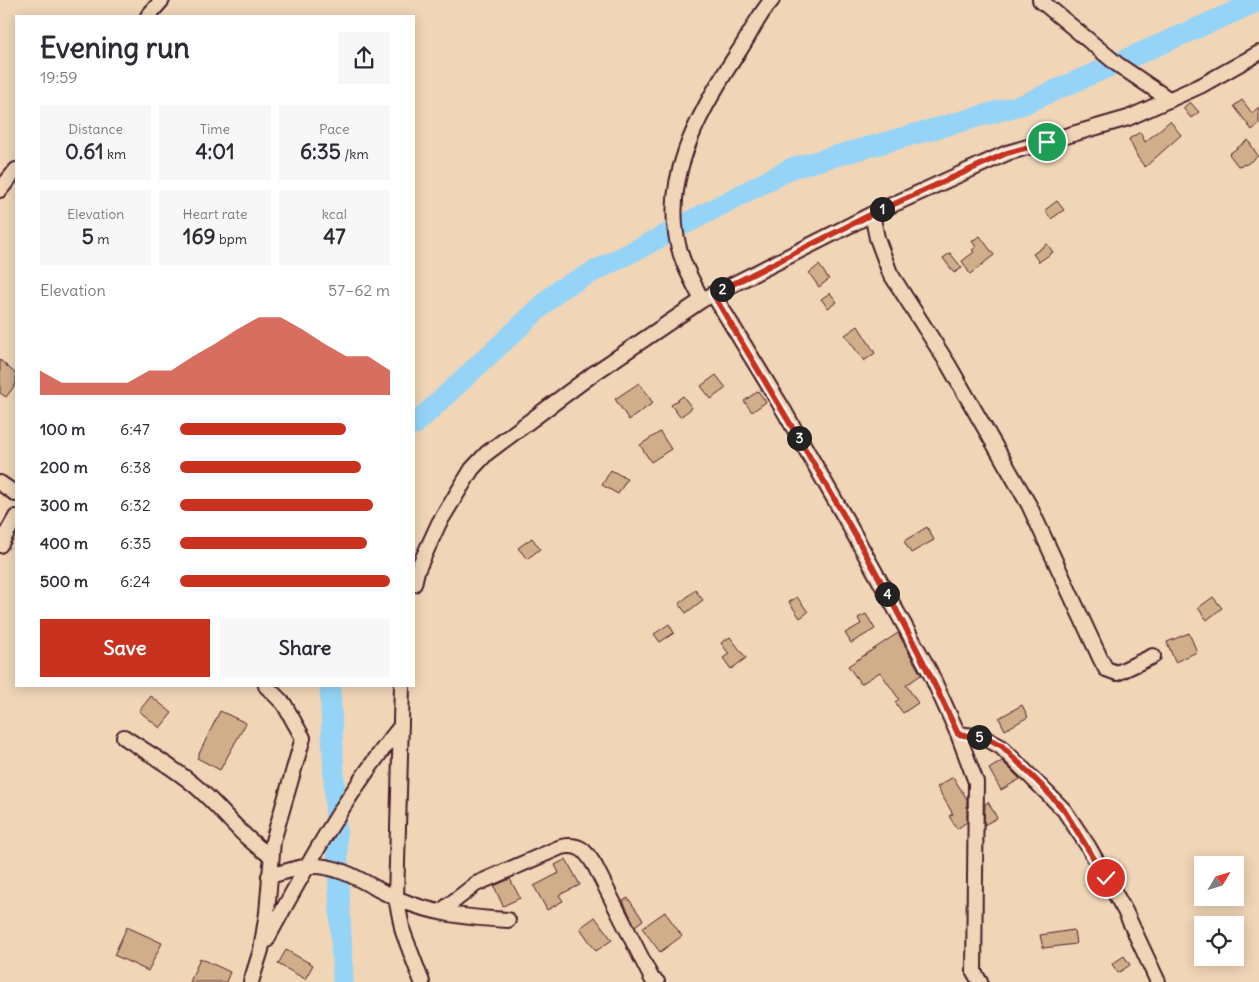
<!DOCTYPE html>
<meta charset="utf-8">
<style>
:root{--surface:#fff;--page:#f7f7f7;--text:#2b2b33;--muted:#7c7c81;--accent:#c8321e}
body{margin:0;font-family:Delius,sans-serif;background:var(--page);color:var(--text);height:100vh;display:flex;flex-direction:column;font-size:19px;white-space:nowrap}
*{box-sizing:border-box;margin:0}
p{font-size:16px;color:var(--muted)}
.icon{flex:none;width:28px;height:28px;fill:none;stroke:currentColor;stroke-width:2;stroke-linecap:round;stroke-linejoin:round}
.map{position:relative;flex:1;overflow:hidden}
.sheet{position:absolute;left:15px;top:15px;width:400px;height:672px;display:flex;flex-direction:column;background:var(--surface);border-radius:0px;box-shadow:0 2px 12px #0003}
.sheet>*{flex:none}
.needle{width:32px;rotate:52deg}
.buttons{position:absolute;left:1194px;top:856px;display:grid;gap:10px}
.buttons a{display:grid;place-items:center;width:50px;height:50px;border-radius:0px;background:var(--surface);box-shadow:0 2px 12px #0003;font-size:25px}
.pin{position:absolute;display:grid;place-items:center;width:42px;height:42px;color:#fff;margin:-21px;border:2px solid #fff;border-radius:50%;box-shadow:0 1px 5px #0007}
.km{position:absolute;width:25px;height:25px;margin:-12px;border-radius:50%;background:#222;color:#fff;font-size:14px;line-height:25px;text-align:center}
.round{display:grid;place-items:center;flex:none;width:52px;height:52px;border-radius:0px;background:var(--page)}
.summary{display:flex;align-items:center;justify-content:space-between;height:85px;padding:0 25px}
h1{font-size:28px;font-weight:700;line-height:38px}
.stats{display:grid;grid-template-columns:repeat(3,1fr);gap:8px;height:85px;padding:5px 25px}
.stats div{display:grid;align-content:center;border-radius:0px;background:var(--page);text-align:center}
.stats b{font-size:21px;font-weight:700}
.stats small{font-size:14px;font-weight:400}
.stats p{font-size:14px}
.chart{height:140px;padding:10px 25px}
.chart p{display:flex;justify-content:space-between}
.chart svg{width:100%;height:90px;margin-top:5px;fill:var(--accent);opacity:.7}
.action{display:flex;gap:10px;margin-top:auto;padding:10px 25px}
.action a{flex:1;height:58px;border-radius:0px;background:var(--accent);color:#fff;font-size:20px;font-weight:700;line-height:58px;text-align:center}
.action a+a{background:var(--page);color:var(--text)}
ul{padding:0 25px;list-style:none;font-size:16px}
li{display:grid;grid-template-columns:80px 60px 1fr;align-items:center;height:38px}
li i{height:12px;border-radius:6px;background:var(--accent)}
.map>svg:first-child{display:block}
</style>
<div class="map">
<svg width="1259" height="982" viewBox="0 0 1259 982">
<rect width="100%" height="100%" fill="#f0d5b7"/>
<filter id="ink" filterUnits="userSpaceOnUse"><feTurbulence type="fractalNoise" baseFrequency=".02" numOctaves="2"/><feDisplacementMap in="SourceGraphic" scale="10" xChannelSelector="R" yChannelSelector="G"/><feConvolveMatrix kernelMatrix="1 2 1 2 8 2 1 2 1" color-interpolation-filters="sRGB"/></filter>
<g filter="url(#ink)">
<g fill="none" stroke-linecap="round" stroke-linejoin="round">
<path stroke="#95d4f6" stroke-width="21" d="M685,224L792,168L1024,104L1259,1
M414,425L560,289L667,234
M330,686L343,982"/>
</g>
<path fill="#d0ae8a" stroke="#4a1f2b" d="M1242,100L1252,113L1259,107V124L1252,130L1234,106Z
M1190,102L1199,112L1191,118L1183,108Z
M1170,121L1181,135L1145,167L1138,158L1129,139L1140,132L1145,142Z
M1248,140L1258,156L1247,164L1238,166L1229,154Z
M1057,201L1064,210L1051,219L1045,210Z
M980,236L994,255L970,274L962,261L974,252L972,250L976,247L972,241Z
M1047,244L1053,252L1039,262L1033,254Z
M950,253L962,268L954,273L943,258Z
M819,265L829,279L819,287L809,273Z
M830,293L837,302L828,308L821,299Z
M858,326L875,353L864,361L845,335Z
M0,360L16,374V384L6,397L0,393Z
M716,375L726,388L711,399L701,386Z
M639,383L653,403L629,420L615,399Z
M758,391L766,402L752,412L744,401Z
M683,396L692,408L680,417L671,405Z
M660,432L671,449L651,462L640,445Z
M611,470L627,479L618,494L602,485Z
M927,527L934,540L911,553L904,541Z
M532,538L540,549L527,559L518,548Z
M695,590L703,600L686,613L679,604Z
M797,597L808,612L800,618L789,602Z
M1213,597L1222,608L1207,620L1198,608Z
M866,614L875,629L851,643L845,633L861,624L858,618Z
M669,624L674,633L660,642L654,634Z
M898,633L921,675L906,685L918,703L903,713L895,702L899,699L880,672L861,684L848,666Z
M1189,633L1197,652L1175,662L1167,642Z
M730,637L746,658L731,669L723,658L729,654L721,643Z
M151,696L172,713L160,728L139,711Z
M1022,705L1028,717L1005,730L999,718Z
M220,711L246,723L220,770L197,758Z
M1002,761L1020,779L1001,790L989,769Z
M953,777L967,799V822L957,829L949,816L953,814L937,787Z
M988,802L997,818L984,825L985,804Z
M566,859L580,885L559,895L563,901L547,910L534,886L559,873L555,865Z
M510,879L520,898L503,906L494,886Z
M628,898L643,920L635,926L623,901Z
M665,912L682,936L660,952L642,928Z
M595,917L612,940L596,951L580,928Z
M127,927L162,943L148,971L114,955Z
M1074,930L1076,944L1043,948L1040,935Z
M286,950L313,965L305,979L278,964Z
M1124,956L1130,965L1118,973L1112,964Z
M200,958L230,972L226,982H190Z"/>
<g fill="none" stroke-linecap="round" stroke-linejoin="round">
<g stroke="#4a1f2b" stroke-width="18">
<path id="minor" d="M1040,0L1117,64L1170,100
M148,16L162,0
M0,190L16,170
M872,214L877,238L890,273L948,364L1029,505L1101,660L1106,669L1117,673L1153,656
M713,294L783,409L844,516L929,670L958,734L976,782L974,972L980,982
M702,300C695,286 686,271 681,255C658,184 699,112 737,54C750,36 757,16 772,0
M0,483L16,494
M0,545L16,517
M414,584L417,571L439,523L472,469L487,453L593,374L702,300L872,214L1007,153L1128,118L1202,85L1259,53
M402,686L396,898L403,932L422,982
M958,734L983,737L1001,747L1064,810L1088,846L1125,911L1158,982
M124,737C149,754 177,769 200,790C227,814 240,836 271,856
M269,876C286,872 307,863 325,867C351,871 372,888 396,898C431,914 470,918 508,920
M440,912L476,884L561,847C580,843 586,851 595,866L652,979L657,982
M266,941C306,867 348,791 401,726
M251,982L261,950L267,913L273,841L303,738L284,704L266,686"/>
</g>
<use href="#minor" stroke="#f0d5b7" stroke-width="14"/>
</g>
</g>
<g fill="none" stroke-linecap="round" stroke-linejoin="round" filter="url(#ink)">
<g stroke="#fff" stroke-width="10">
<path id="route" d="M1047,142L1007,153L872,214L713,294C798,438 888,581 958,734L991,740L1002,746L1041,785L1064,810L1106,878"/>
</g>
<use href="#route" stroke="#c8321e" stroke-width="6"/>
</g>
</svg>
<div class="buttons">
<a><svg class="needle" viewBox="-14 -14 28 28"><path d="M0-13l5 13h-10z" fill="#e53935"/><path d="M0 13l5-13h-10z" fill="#7c7c81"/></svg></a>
<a><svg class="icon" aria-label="locate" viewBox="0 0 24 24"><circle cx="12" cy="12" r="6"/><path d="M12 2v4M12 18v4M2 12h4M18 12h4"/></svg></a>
</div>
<div class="pin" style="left:1047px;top:142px;background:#1e9e55"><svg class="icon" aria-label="arrive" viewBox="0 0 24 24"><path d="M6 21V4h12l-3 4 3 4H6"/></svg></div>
<div class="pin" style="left:1106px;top:878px;background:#d93025"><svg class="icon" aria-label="check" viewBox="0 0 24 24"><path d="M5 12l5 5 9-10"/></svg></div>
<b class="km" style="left:882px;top:209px">1</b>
<b class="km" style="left:722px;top:289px">2</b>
<b class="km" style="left:799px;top:438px">3</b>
<b class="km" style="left:887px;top:594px">4</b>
<b class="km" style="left:979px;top:737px">5</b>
<section class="sheet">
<div class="summary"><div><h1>Evening run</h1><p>19:59</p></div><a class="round"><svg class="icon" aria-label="share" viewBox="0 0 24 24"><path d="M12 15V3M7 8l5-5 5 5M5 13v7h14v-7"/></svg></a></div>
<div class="stats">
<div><p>Distance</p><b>0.61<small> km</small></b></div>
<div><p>Time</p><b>4:01</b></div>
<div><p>Pace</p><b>6:35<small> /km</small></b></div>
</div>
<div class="stats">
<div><p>Elevation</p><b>5<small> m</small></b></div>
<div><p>Heart rate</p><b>169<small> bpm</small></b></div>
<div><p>kcal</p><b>47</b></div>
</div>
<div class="chart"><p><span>Elevation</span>57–62 m</p>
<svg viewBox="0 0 160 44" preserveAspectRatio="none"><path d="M0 44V32L10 38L20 38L30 38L40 38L50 32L60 32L70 25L80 19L90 12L100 6L110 6L120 12L130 19L140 25L150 25L160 32V44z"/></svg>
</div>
<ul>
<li><b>100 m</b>6:47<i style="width:79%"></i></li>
<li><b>200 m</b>6:38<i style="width:86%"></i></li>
<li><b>300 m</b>6:32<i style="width:92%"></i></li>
<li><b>400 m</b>6:35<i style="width:89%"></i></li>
<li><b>500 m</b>6:24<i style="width:100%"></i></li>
</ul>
<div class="action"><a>Save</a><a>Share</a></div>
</section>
</div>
